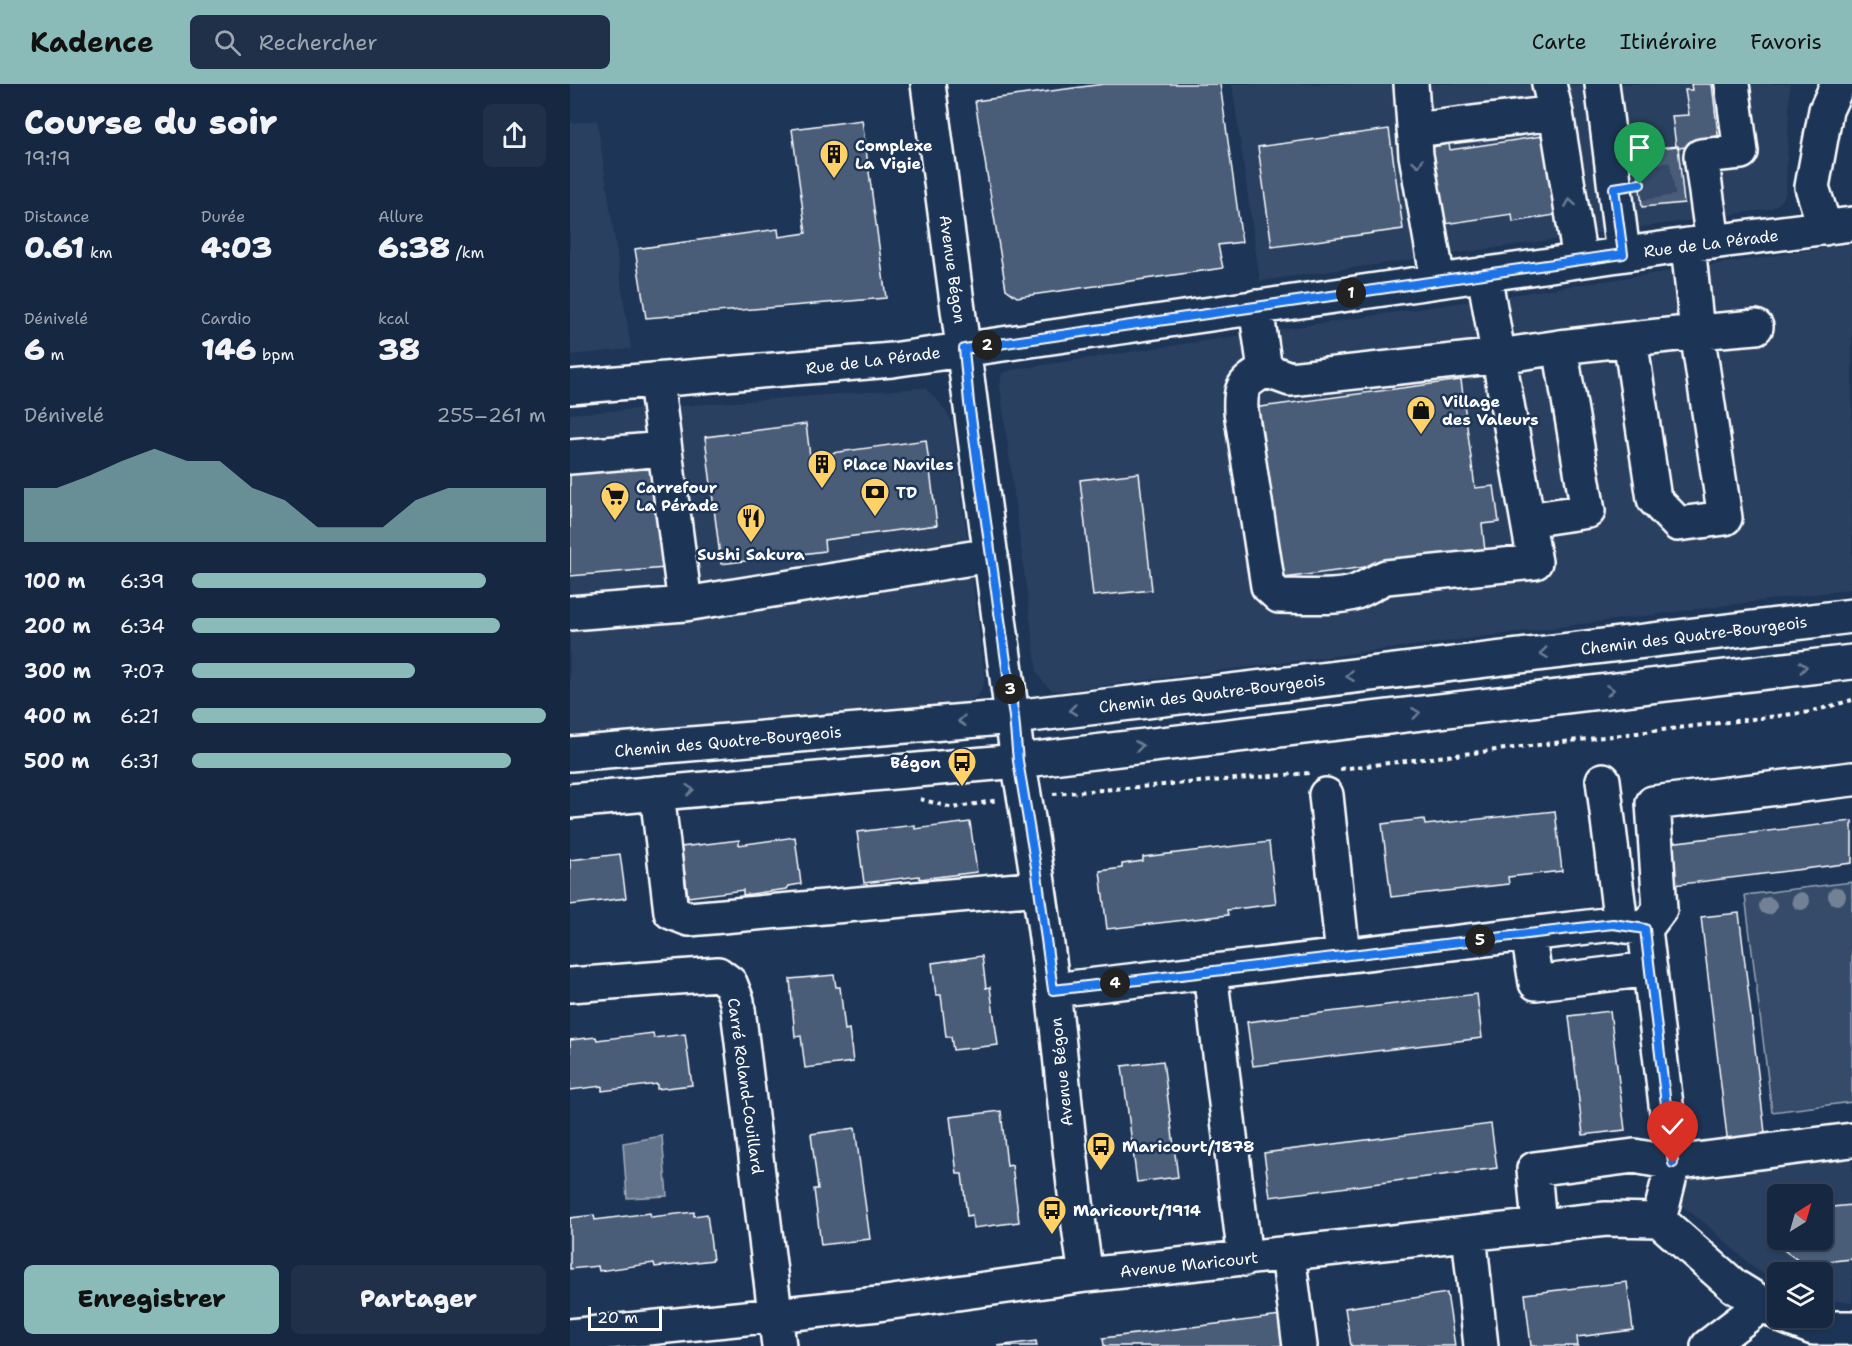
<!DOCTYPE html>
<html lang="fr">
<meta charset="utf-8">
<style>
:root{--surface:#162841;--page:#1f3048;--text:#f1f3f6;--muted:#9ea6b1;--line:#35445a;--accent:#8bbbb9}
body{margin:0;font-family:"Shantell Sans",sans-serif;background:var(--page);color:var(--text);height:100vh;display:flex;flex-direction:column;font-size:22px;white-space:nowrap}
*{box-sizing:border-box;margin:0}
p{font-size:20px;color:var(--muted)}
.icon{flex:none;width:33px;height:33px;fill:none;stroke:currentColor;stroke-width:2;stroke-linecap:round;stroke-linejoin:round}
.map{position:relative;flex:1;overflow:hidden}
.side{display:flex;flex-direction:column;background:var(--surface);width:570px}
.side>*{flex:none}
.needle{width:39px;rotate:37deg}
.controls{position:absolute;left:1197px;top:1100px;display:grid;gap:12px}
.controls a{display:grid;place-items:center;width:66px;height:66px;border-radius:9px;background:var(--surface);box-shadow:0 2px 4px #0004,0 0 0 2px var(--line);font-size:30px}
.scale{position:absolute;left:18px;bottom:15px;width:74px;box-sizing:border-box;padding-left:6px;border:3px solid #fff;border-top:0;font-size:16px;line-height:21px;white-space:nowrap;color:#fff;-webkit-text-stroke:4px #1d3557;paint-order:stroke}
.pin{position:absolute;display:grid;place-items:center;width:51px;height:51px;color:#fff;margin:-62px -26px;border-radius:50% 50% 50% 0;rotate:-45deg;box-shadow:0 0 6px #0007}
.pin .icon{rotate:45deg}
.km{position:absolute;width:30px;height:30px;margin:-15px;border-radius:50%;background:#222;color:#fff;font-size:16px;line-height:30px;text-align:center}
.round{display:grid;place-items:center;flex:none;width:63px;height:63px;border-radius:9px;background:var(--page)}
.headline{display:flex;align-items:center;justify-content:space-between;height:102px;padding:0 24px}
h1{font-size:33px;font-weight:800;line-height:45px}
.metrics{display:grid;grid-template-columns:repeat(3,1fr);gap:9px;height:102px;padding:6px 24px}
.metrics div{display:grid;align-content:center}
.metrics b{font-size:30px;font-weight:800}
.metrics small{font-size:16px;font-weight:400}
.metrics p{font-size:16px}
.chart{height:168px;padding:12px 24px}
.chart p{display:flex;justify-content:space-between}
.chart svg{width:100%;height:108px;margin-top:6px;fill:var(--accent);opacity:.7}
.action{display:flex;gap:12px;margin-top:auto;padding:12px 24px}
.action a{flex:1;height:69px;border-radius:9px;background:var(--accent);color:#111;font-size:24px;font-weight:800;line-height:69px;text-align:center}
.action a+a{background:var(--page);color:var(--text)}
ul{padding:0 24px;list-style:none;font-size:20px}
li{display:grid;grid-template-columns:96px 72px 1fr;align-items:center;height:45px}
li i{height:15px;border-radius:8px;background:var(--accent)}
header{display:flex;align-items:center;gap:36px;box-sizing:border-box;height:84px;padding:0 30px;background:var(--accent);color:#111}
header strong{font-size:28px}
nav{display:flex;gap:33px;margin-inline-start:auto;font-size:21px}
.search{width:420px;height:54px;background:var(--page);display:flex;align-items:center;gap:15px;box-sizing:border-box;padding:0 21px;border-radius:9px;color:var(--muted);font-size:22px}
main{display:flex;flex:1;min-height:0}
.map>svg:first-child{display:block}
</style>
<header>
<strong>Kadence</strong>
<div class="search"><svg class="icon" aria-label="search" viewBox="0 0 24 24"><circle cx="10" cy="10" r="6"/><path d="M15 15l6 6"/></svg>Rechercher</div>
<nav><a>Carte</a><a>Itinéraire</a><a>Favoris</a></nav>
</header>
<main>
<section class="side">
<div class="headline"><div><h1>Course du soir</h1><p>19:19</p></div><a class="round"><svg class="icon" aria-label="share" viewBox="0 0 24 24"><path d="M12 15V3M7 8l5-5 5 5M5 13v7h14v-7"/></svg></a></div>
<div class="metrics">
<div><p>Distance</p><b>0.61<small> km</small></b></div>
<div><p>Durée</p><b>4:03</b></div>
<div><p>Allure</p><b>6:38<small> /km</small></b></div>
</div>
<div class="metrics">
<div><p>Dénivelé</p><b>6<small> m</small></b></div>
<div><p>Cardio</p><b>146<small> bpm</small></b></div>
<div><p>kcal</p><b>38</b></div>
</div>
<div class="chart"><p><span>Dénivelé</span>255–261 m</p>
<svg viewBox="0 0 160 44" preserveAspectRatio="none"><path d="M0 44V22L10 22L20 17L30 11L40 6L50 11L60 11L70 22L80 27L90 38L100 38L110 38L120 27L130 22L140 22L150 22L160 22V44z"/></svg>
</div>
<ul>
<li><b>100 m</b>6:39<i style="width:83%"></i></li>
<li><b>200 m</b>6:34<i style="width:87%"></i></li>
<li><b>300 m</b>7:07<i style="width:63%"></i></li>
<li><b>400 m</b>6:21<i style="width:100%"></i></li>
<li><b>500 m</b>6:31<i style="width:90%"></i></li>
</ul>
<div class="action"><a>Enregistrer</a><a>Partager</a></div>
</section>
<div class="map">
<svg width="1282" height="1262" viewBox="0 0 1282 1262">
<rect width="100%" height="100%" fill="#1d3557"/>
<filter id="ink" filterUnits="userSpaceOnUse"><feTurbulence type="fractalNoise" baseFrequency=".0167" numOctaves="2"/><feDisplacementMap in="SourceGraphic" scale="12" xChannelSelector="R" yChannelSelector="G"/><feConvolveMatrix kernelMatrix="1 2 1 2 8 2 1 2 1" color-interpolation-filters="sRGB"/></filter>
<g filter="url(#ink)">
<path fill="#2a4161" fill-rule="evenodd" d="M662,0H1220L1216,105L1214,113L1208,120L1200,125L690,197Z
M27,36L61,265L0,271V39Z
M1282,160V505L491,607L482,606L474,599L467,588L430,301L432,289L446,285Z
M352,304H355L370,319L379,332L383,344L415,595L410,609L405,614L394,618L0,651V330Z
M1282,1067V1219L1253,1215L1252,1188H1208L1207,1198L1184,1184L1136,1140L1106,1117L1113,1087ZM1208,1110H1252V1155H1208Z"/>
<path fill="#364b69" stroke="#9aa5b4" stroke-width="1.5" d="M1282,798V1018L1202,1028L1175,811Z"/>
<path fill="#617289" stroke="#a0aab8" stroke-width="1.5" d="M92,1052L97,1112L57,1114L53,1059Z"/>
<path fill="#4a5d79" stroke="#fff" stroke-width="1.5" d="M534,0H650L672,158L648,161L653,184L447,213L436,205L405,17Z
M1121,0H1142L1149,59L1108,64L1106,62L1102,32L1119,31L1115,6H1122Z
M292,36L316,214L76,234L65,165L208,145L209,153L236,149L222,45Z
M819,45L833,145L702,163L688,63Z
M979,51L991,130L943,138L942,130L868,141L856,64L879,60L880,66Z
M1108,62L1114,119L1072,123L1066,66Z
M891,296L905,404L924,402L929,438L912,440L915,467L706,495L683,324Z
M236,340L240,372L356,356L367,441L254,456L255,467L151,480L135,353Z
M80,383L81,392L87,391L95,484L0,492V390Z
M569,389L582,506L523,512L510,396Z
M985,727L992,787L938,793L939,800L821,813L812,740L854,735L855,741Z
M1282,737V779L1104,801L1099,759Z
M400,738L407,788L350,795L349,792L294,799L287,748L345,741V745Z
M225,753L231,800L219,802L217,805L173,811V806L118,813L111,763L169,756V761Z
M699,758L706,820L657,826L658,831L537,845L530,787L552,784V780L573,777V773Z
M50,770L56,814L0,821V776Z
M1169,829L1196,1057L1158,1061L1131,833Z
M412,872L416,904L420,903L428,961L383,966L381,953H376L371,911H366L362,879Z
M264,891L266,903H270L275,946L279,945L283,978L235,984L231,952L225,953L220,895Z
M907,910L912,954L683,982L677,938Z
M1040,927L1055,1046L1013,1051L999,932Z
M83,949L84,954L115,950L122,1001L87,1005V1000L32,1007V1002L0,1006V956L26,953L27,956Z
M593,977L608,1093L567,1098L552,982Z
M431,1027L437,1082L442,1081L449,1138L403,1144L402,1131L397,1132L392,1090H387L380,1033Z
M921,1040L927,1084L700,1113L694,1069Z
M285,1044L300,1155L251,1161L244,1105H248L241,1050Z
M1282,1121V1175L1233,1180L1203,1158L1198,1130L1208,1129V1155H1252V1124Z
M124,1128V1132L137,1130L143,1176L85,1183L84,1179L29,1187L28,1182L0,1185V1134L24,1131L25,1136L80,1129L81,1133Z
M1057,1198L1063,1246L1007,1253L1008,1262H961L955,1210Z
M877,1209L885,1262H781L775,1224Z
M711,1232L715,1262H534L533,1254Z
M466,1257L467,1262H427Z"/>
<g fill="none" stroke-linecap="round" stroke-linejoin="round">
<path stroke="#344968" stroke-width="33" stroke-dasharray="33 16" stroke-linecap="butt" d="M1070,100L1111,93"/>
<g stroke="#fff" stroke-width="38">
<path id="minor" d="M358,0L448,677C462,753 473,829 483,906C494,1001 501,1096 516,1191
M841,0L846,71L868,197
M979,0L986,29L1010,176
M1032,0L1053,170
M844,46L986,29
M1255,144L1242,103L1256,26L1268,0
M1143,158L1131,72L1171,68L1162,0
M1118,161L1127,248L1186,243
M686,223L695,286C674,299 670,301 671,327L698,502L709,512C730,512 768,515 786,508C796,504 806,497 816,493L965,478L914,190
M990,263L1060,255L1084,415L1108,440L1155,434L1127,248L1060,255
M695,286L720,295L929,272L990,263L1018,427L958,436
M86,297L115,520
M0,303L322,276L1118,161L1282,140
M0,373L94,365
M0,529L115,520L421,471
M1033,696L1051,841
M87,709L101,828L119,835L469,804
M756,711L773,872
M958,850L966,899L1080,885
M640,888L675,1175
M0,901L148,890L160,899L167,917L209,1262
M483,906L1043,840L1075,845
M1089,1136L1103,1079L1075,845L1090,825L1083,719L1282,695
M969,1142L964,1085L1064,1072L1103,1079L1282,1056
M899,1150L911,1262
M718,1170L730,1262
M1215,1233L1243,1244H1282
M0,1252L205,1231L308,1220L516,1191L1036,1135L1089,1136L1164,1202L1208,1229
M1138,1262L1193,1220"/>
</g>
<g stroke="#fff" stroke-width="38">
<path id="major" d="M0,670L444,633L1282,532
M0,717L448,677L1282,578"/>
</g>
<path stroke="#fff" stroke-width="4" stroke-dasharray="4.5 4.5" stroke-linecap="butt" d="M770,685L1240,628L1282,616
M483,710L739,689
M350,715L383,724L428,716"/>
<use href="#minor" stroke="#1d3557" stroke-width="33"/>
<use href="#major" stroke="#1d3557" stroke-width="33"/>
</g>
<g fill="#738196">
<circle cx="1267" cy="812" r="9"/>
<circle cx="1231" cy="817" r="9"/>
<circle cx="1198" cy="822" r="9"/>
</g>
<defs><path id="oneway-chevron" d="M-2-3.5L2.5 0L-2 3.5" fill="none" stroke-width="1.6" stroke-linecap="round" stroke-linejoin="round" transform="scale(1.5)"/></defs>
<g stroke="#6c7c92">
<use href="#oneway-chevron" transform="translate(848 79) rotate(81)"/>
<use href="#oneway-chevron" transform="translate(1000 119) rotate(-99)"/>
<use href="#oneway-chevron" transform="translate(974 569) rotate(173)"/>
<use href="#oneway-chevron" transform="translate(1233 583) rotate(-7)"/>
<use href="#oneway-chevron" transform="translate(780 592) rotate(173)"/>
<use href="#oneway-chevron" transform="translate(1040 606) rotate(-7)"/>
<use href="#oneway-chevron" transform="translate(503 626) rotate(173)"/>
<use href="#oneway-chevron" transform="translate(846 629) rotate(-7)"/>
<use href="#oneway-chevron" transform="translate(392 637) rotate(175)"/>
<use href="#oneway-chevron" transform="translate(569 662) rotate(-7)"/>
<use href="#oneway-chevron" transform="translate(120 706) rotate(-5)"/>
</g>
</g>
<g fill="none" stroke-linecap="round" stroke-linejoin="round" filter="url(#ink)">
<g stroke="#fff" stroke-width="12">
<path id="route" d="M1070,100L1044,104L1053,170L394,265L399,319L444,633L448,677L466,783L483,906L1043,840L1075,845L1103,1079"/>
</g>
<use href="#route" stroke="#1a73e8" stroke-width="8"/>
</g>
<defs>
<g id="building-pin" transform="scale(1.5)"><path d="M0 17L-7.5 6A9.5 9.5 0 1 1 7.5 6Z" fill="#ffd166" stroke="#1d3557"/><path d="M-4-6H4V6H1V3H-1V6H-4ZM-2.5-4.3h1.7v1.8h-1.7ZM.8-4.3h1.7v1.8H.8ZM-2.5-1h1.7V.8h-1.7ZM.8-1h1.7V.8H.8Z" fill="#111"/></g>
<g id="shop-pin" transform="scale(1.5)"><path d="M0 17L-7.5 6A9.5 9.5 0 1 1 7.5 6Z" fill="#ffd166" stroke="#1d3557"/><path d="M-5-2.5h2.3a2.7 3.5 0 0 1 5.4 0H5L5.5 6h-11ZM-1.5-2.5h3a1.5 2.3 0 0 0-3 0Z" fill="#111"/></g>
<g id="bank-pin" transform="scale(1.5)"><path d="M0 17L-7.5 6A9.5 9.5 0 1 1 7.5 6Z" fill="#ffd166" stroke="#1d3557"/><path d="M-6-4H6V4H-6ZM0-2.3a2.3 2.3 0 1 0 0 4.6a2.3 2.3 0 1 0 0-4.6Z" fill="#111"/></g>
<g id="supermarket-pin" transform="scale(1.5)"><path d="M0 17L-7.5 6A9.5 9.5 0 1 1 7.5 6Z" fill="#ffd166" stroke="#1d3557"/><path d="M-6-5.5h2.5l.6 2H6L4.5 2H-2.5L-4.4-4H-6ZM-1.5 3.2a1.3 1.3 0 1 0 .1 0ZM3 3.2a1.3 1.3 0 1 0 .1 0Z" fill="#111"/></g>
<g id="restaurant-pin" transform="scale(1.5)"><path d="M0 17L-7.5 6A9.5 9.5 0 1 1 7.5 6Z" fill="#ffd166" stroke="#1d3557"/><path d="M-5-6h1v4h1v-4h1v4h1v-4h1v5L-1.5 .5V6h-2V.5L-5-1ZM5-6V6H3V1.5H1.5Q1.5-4 5-6Z" fill="#111"/></g>
<g id="bus-pin" transform="scale(1.5)"><path d="M0 17L-7.5 6A9.5 9.5 0 1 1 7.5 6Z" fill="#ffd166" stroke="#1d3557"/><path d="M-5-6H5V4H4V6H2V4H-2V6H-4V4H-5ZM-3.5-4V0h7V-4ZM-3.5 1.2v1.5H-2V1.2ZM2 1.2v1.5H3.5V1.2Z" fill="#111"/></g>
</defs>
<g fill-rule="evenodd">
<use href="#building-pin" x="264" y="70"/>
<use href="#shop-pin" x="851" y="326"/>
<use href="#building-pin" x="252" y="380"/>
<use href="#bank-pin" x="305" y="408"/>
<use href="#supermarket-pin" x="45" y="412"/>
<use href="#restaurant-pin" x="181" y="434"/>
<use href="#bus-pin" x="392" y="678"/>
<use href="#bus-pin" x="531" y="1062"/>
<use href="#bus-pin" x="482" y="1126"/>
</g>
<g text-anchor="middle" stroke-width="5" stroke-linejoin="round" paint-order="stroke">
<g font-size="16" font-weight="bold" fill="#fff" stroke="#1d3557" text-anchor="start">
<text x="285" y="67">Complexe<tspan x="285" dy="18">La Vigie</tspan></text>
<text x="872" y="323">Village<tspan x="872" dy="18">des Valeurs</tspan></text>
<text x="273" y="386">Place Naviles</text>
<text x="66" y="409">Carrefour<tspan x="66" dy="18">La Pérade</tspan></text>
<text x="326" y="414">TD</text>
<text x="181" y="476" text-anchor="middle">Sushi Sakura</text>
<text x="371" y="684" text-anchor="end">Bégon</text>
<text x="552" y="1068">Maricourt/1878</text>
<text x="503" y="1132">Maricourt/1914</text>
</g>
<g font-size="16" fill="#fff" stroke="#1d3557">
<text transform="translate(1141 159) rotate(-7)" y="6">Rue de La Pérade</text>
<text transform="translate(383 185) rotate(82)" y="6">Avenue Bégon</text>
<text transform="translate(303 276) rotate(-7)" y="6">Rue de La Pérade</text>
<text transform="translate(1124 551) rotate(-7)" y="6">Chemin des Quatre-Bourgeois</text>
<text transform="translate(642 609) rotate(-7)" y="6">Chemin des Quatre-Bourgeois</text>
<text transform="translate(158 657) rotate(-5)" y="6">Chemin des Quatre-Bourgeois</text>
<text transform="translate(491 988) rotate(-96)" y="6">Avenue Bégon</text>
<text transform="translate(176 1002) rotate(82)" y="6">Carré Roland-Couillard</text>
<text transform="translate(619 1180) rotate(-6)" y="6">Avenue Maricourt</text>
</g>
</g>
</svg>
<div class="controls">
<a><svg class="needle" viewBox="-14 -14 28 28"><path d="M0-13l5 13h-10z" fill="#e53935"/><path d="M0 13l5-13h-10z" fill="#9ea6b1"/></svg></a>
<a><svg class="icon" aria-label="layers" viewBox="0 0 24 24"><path d="M12 4l9 5-9 5-9-5zM3 14l9 5 9-5"/></svg></a>
</div>
<div class="scale">20 m</div>
<div class="pin" style="left:1070px;top:100px;background:#1e9e55"><svg class="icon" aria-label="arrive" viewBox="0 0 24 24"><path d="M6 21V4h12l-3 4 3 4H6"/></svg></div>
<div class="pin" style="left:1103px;top:1079px;background:#d93025"><svg class="icon" aria-label="check" viewBox="0 0 24 24"><path d="M5 12l5 5 9-10"/></svg></div>
<b class="km" style="left:781px;top:209px">1</b>
<b class="km" style="left:417px;top:261px">2</b>
<b class="km" style="left:440px;top:605px">3</b>
<b class="km" style="left:545px;top:899px">4</b>
<b class="km" style="left:910px;top:856px">5</b>
</div>
</main>
